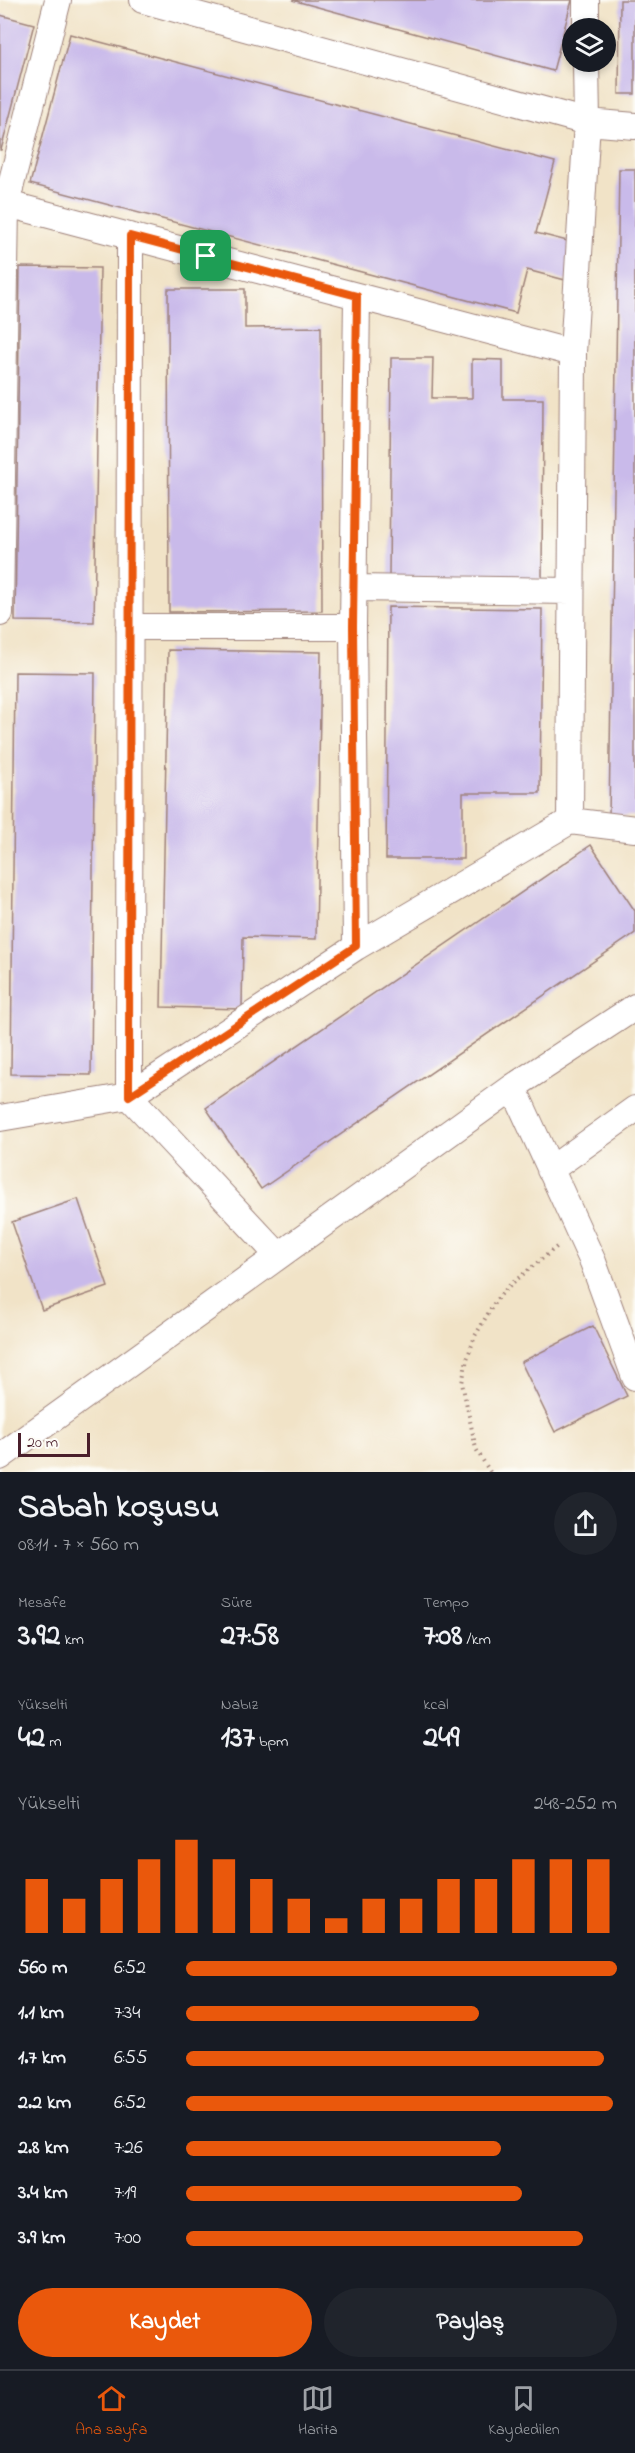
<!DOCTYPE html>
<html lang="tr">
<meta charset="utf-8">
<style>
:root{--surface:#171b24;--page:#20242c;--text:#f1f3f6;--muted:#9ea1a6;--line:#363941;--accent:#ea580c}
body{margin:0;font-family:"Indie Flower",sans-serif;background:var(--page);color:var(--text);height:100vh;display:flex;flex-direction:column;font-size:22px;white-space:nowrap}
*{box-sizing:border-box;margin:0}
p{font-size:20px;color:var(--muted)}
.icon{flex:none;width:33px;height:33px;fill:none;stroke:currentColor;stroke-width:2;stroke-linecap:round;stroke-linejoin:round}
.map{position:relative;height:1472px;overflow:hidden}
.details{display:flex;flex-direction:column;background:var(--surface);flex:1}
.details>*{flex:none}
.tools{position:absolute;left:562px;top:18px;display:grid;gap:12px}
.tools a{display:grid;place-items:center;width:54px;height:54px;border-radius:50%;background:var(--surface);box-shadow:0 3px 9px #0003;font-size:30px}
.scale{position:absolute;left:18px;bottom:15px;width:72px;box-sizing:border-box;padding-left:6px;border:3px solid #4a1f2b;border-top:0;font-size:16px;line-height:21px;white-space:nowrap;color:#4a1f2b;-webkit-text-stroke:4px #fdfcf7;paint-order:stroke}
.pin{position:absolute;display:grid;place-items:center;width:51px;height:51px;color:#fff;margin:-26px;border-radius:12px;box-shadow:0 3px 9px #0006}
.round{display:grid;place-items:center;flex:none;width:63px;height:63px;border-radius:32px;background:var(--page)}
.headline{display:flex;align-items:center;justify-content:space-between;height:102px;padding:0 18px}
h1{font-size:33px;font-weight:700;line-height:45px}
.stats{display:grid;grid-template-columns:repeat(3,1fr);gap:9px;height:102px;padding:6px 18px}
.stats div{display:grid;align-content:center}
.stats b{font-size:30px;font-weight:700}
.stats small{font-size:16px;font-weight:400}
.stats p{font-size:16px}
.chart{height:168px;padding:12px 18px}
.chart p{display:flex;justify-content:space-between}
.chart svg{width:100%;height:108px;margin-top:6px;stroke:var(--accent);stroke-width:6}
.button{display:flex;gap:12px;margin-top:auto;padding:12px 18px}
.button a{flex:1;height:69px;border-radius:36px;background:var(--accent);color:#fff;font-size:24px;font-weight:700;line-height:69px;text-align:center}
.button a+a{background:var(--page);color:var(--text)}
ul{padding:0 18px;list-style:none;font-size:20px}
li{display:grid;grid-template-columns:96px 72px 1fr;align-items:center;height:45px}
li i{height:15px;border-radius:8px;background:var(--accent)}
.menu{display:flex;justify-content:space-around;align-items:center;height:84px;border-top:2px solid var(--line);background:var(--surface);font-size:16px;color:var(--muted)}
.menu a{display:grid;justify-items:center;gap:3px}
.menu .current{color:var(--accent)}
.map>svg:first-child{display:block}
</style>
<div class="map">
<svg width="635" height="1472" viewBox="0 0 635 1472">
<rect width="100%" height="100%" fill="#fdfcf7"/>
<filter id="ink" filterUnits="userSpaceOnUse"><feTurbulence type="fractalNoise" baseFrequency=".0167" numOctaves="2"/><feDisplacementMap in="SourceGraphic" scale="12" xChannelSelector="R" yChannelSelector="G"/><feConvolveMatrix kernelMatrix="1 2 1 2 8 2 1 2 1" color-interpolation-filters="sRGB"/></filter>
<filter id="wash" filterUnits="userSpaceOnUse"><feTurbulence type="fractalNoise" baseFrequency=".008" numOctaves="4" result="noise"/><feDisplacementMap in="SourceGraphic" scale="24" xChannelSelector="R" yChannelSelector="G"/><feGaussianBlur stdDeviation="1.35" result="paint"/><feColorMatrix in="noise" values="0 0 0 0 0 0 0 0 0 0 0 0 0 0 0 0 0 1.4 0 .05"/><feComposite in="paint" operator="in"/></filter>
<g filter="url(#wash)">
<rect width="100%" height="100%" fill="#f1e3c7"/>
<g id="blocks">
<path fill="#c9baea" d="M292,0H572L553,71Z
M620,0H635V94H619Z
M0,15L34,24L1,150H0Z
M70,34L555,162L536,233L579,244L569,281L527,270L516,313L30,184Z
M619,169H635V816H609Z
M20,267L100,268L94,622L15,621Z
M168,289H245V328L321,327L322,611L169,612Z
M391,358H433L432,398H472V359L503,360V399H543L542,579L389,578Z
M388,607L542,609L540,793H463V859H386Z
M168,650L321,652L316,939L243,937L242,1009L161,1007Z
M15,672L95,673L91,1075L11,1074Z
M591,845L635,911V933L261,1189L206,1108Z
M78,1199L108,1287L42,1310L12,1222Z
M593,1326L627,1396L555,1432L521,1362Z"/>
</g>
</g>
<g filter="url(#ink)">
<use href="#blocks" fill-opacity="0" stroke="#9e8179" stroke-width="1.5"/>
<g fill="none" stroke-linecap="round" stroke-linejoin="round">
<g stroke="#9e8179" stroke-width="28">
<path id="minor" d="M143,0L587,122L635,126
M586,0V28
M0,202L357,296L353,627L356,947
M130,236L129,1096L278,1255
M357,296L573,353
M353,588L571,591
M0,613L6,204L58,0
M129,627H353
M570,821L573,353L587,122L586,62
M513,1087L593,1262L635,1377
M0,1118L129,1096L356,947L570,821L635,829
M550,1170L635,1109
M0,1457L513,1087L635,1007"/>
</g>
<path stroke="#9e8179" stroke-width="4" stroke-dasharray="1.5 4.5" stroke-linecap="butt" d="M490,1472L476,1449L462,1383L467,1359L475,1336L496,1300L510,1285L559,1245"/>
<use href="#minor" stroke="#fff" stroke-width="26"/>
</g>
</g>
<g fill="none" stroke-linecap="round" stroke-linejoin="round" filter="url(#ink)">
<g stroke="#fff" stroke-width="12">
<path id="route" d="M130,236L357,296L353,627L356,946L129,1096Z"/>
</g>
<use href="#route" stroke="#ea580c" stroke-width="8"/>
</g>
</svg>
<div class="tools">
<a><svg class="icon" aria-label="layers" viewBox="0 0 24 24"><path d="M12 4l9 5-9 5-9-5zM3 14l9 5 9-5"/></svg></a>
</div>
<div class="scale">20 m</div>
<div class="pin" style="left:206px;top:256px;background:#1e9e55"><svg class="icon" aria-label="arrive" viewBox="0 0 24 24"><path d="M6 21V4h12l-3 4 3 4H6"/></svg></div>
</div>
<section class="details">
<div class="headline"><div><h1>Sabah koşusu</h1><p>08:11 · 7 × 560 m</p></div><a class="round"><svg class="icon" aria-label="share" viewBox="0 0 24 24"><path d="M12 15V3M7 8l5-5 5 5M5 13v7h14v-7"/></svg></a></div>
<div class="stats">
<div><p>Mesafe</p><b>3.92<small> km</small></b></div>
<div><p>Süre</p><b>27:58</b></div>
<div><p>Tempo</p><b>7:08<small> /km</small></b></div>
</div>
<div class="stats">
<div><p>Yükselti</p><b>42<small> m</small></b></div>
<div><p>Nabız</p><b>137<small> bpm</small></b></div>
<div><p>kcal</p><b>249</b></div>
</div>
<div class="chart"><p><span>Yükselti</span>248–252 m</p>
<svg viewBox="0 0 160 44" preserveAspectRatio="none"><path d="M5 44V22M15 44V30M25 44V22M35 44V14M45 44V6M55 44V14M65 44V22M75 44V30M85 44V38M95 44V30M105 44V30M115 44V22M125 44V22M135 44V14M145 44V14M155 44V14"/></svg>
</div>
<ul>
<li><b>560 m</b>6:52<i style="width:100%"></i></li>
<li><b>1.1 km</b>7:34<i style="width:68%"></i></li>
<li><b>1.7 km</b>6:55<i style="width:97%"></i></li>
<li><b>2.2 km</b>6:52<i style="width:99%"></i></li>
<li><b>2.8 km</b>7:26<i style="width:73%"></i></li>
<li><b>3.4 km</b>7:19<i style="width:78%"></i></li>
<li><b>3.9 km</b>7:00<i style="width:92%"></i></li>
</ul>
<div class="button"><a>Kaydet</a><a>Paylaş</a></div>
</section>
<nav class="menu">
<a class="current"><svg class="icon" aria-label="home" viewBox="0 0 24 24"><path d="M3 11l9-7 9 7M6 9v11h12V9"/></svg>Ana sayfa</a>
<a><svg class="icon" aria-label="map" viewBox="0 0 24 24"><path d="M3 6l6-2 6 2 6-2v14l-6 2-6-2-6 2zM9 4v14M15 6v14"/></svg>Harita</a>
<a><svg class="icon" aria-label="saved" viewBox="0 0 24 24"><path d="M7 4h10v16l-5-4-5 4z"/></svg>Kaydedilen</a>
</nav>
